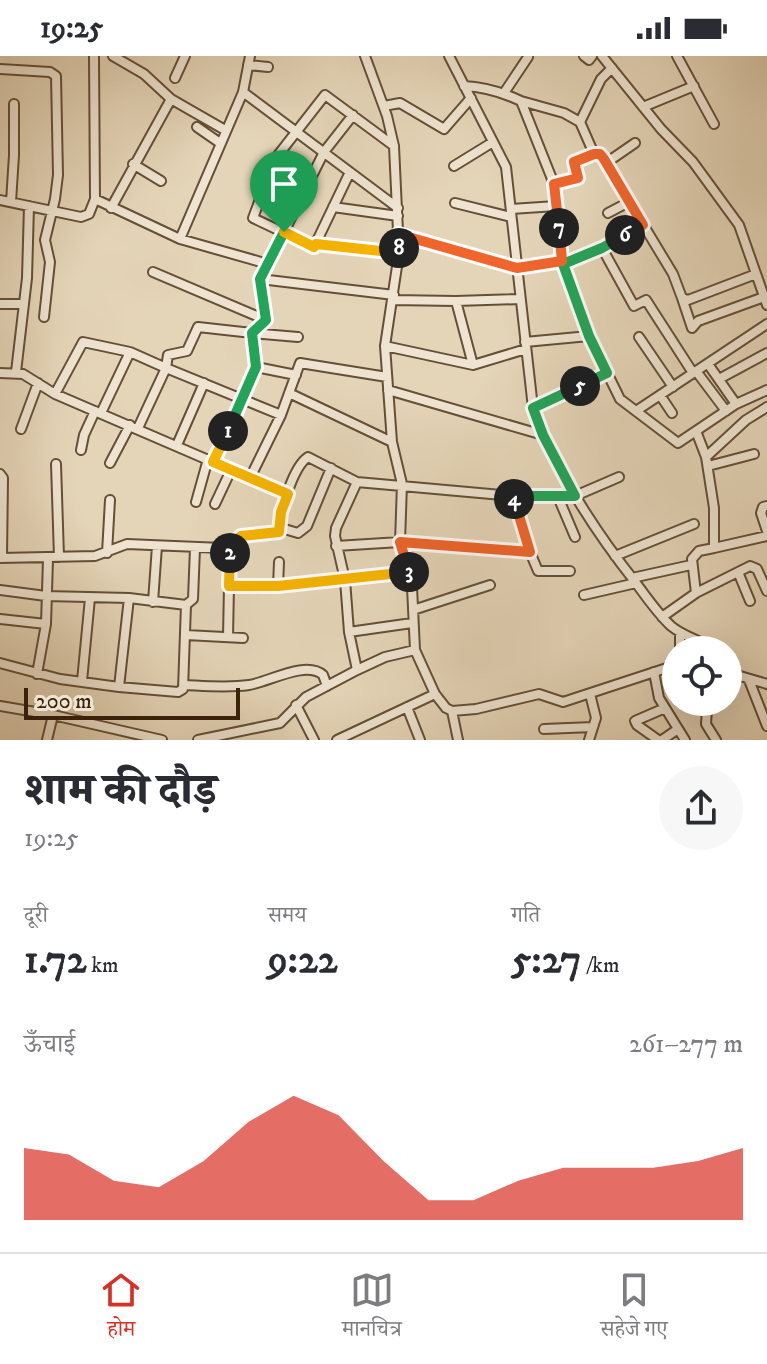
<!DOCTYPE html>
<html lang="hi">
<meta charset="utf-8">
<style>
:root{--surface:#fff;--page:#f7f7f7;--text:#2b2b33;--muted:#7c7c81;--line:#e1e1e2;--accent:#d93025}
body{margin:0;font-family:"IM FELL DW Pica","Noto Serif Devanagari",serif;background:var(--page);color:var(--text);height:100vh;display:flex;flex-direction:column;font-size:30px;white-space:nowrap}
*{box-sizing:border-box;margin:0}
p{font-size:26px;color:var(--muted)}
.icon{flex:none;width:44px;height:44px;fill:none;stroke:currentColor;stroke-width:2;stroke-linecap:round;stroke-linejoin:round}
.map{position:relative;height:684px;overflow:hidden}
.details{display:flex;flex-direction:column;background:var(--surface);flex:1}
.details>*{flex:none}
.fabs{position:absolute;left:662px;top:580px;display:grid;gap:16px}
.fabs a{display:grid;place-items:center;width:80px;height:80px;border-radius:50%;background:var(--surface);box-shadow:0 8px 32px #0002;font-size:40px}
.scale{position:absolute;left:24px;bottom:20px;width:216px;box-sizing:border-box;padding-left:8px;border:4px solid #3a220b;border-top:0;font-size:22px;line-height:28px;white-space:nowrap;color:#3a220b;-webkit-text-stroke:6px #eee4d1;paint-order:stroke}
.pin{position:absolute;display:grid;place-items:center;width:68px;height:68px;color:#fff;margin:-82px -34px;border-radius:50% 50% 50% 0;rotate:-45deg;box-shadow:0 0 8px #0007}
.pin .icon{rotate:45deg}
.km{position:absolute;width:40px;height:40px;margin:-20px;border-radius:50%;background:#222;color:#fff;font-size:22px;line-height:40px;text-align:center}
.round{display:grid;place-items:center;flex:none;width:84px;height:84px;border-radius:42px;background:var(--page)}
.head{display:flex;align-items:center;justify-content:space-between;height:136px;padding:0 24px}
h1{font-size:44px;font-weight:800;line-height:60px}
.figures{display:grid;grid-template-columns:repeat(3,1fr);gap:12px;height:136px;padding:8px 24px}
.figures div{display:grid;align-content:center}
.figures b{font-size:40px;font-weight:800}
.figures small{font-size:22px;font-weight:400}
.figures p{font-size:22px}
.chart{height:224px;padding:16px 24px}
.chart p{display:flex;justify-content:space-between}
.chart svg{width:100%;height:144px;margin-top:8px;fill:var(--accent);opacity:.7}
.status{display:flex;justify-content:space-between;align-items:center;height:56px;padding:0 40px;background:var(--surface);direction:ltr}
.status svg{height:22px;fill:currentColor}
.menu{display:flex;justify-content:space-around;align-items:center;height:112px;border-top:2px solid var(--line);background:var(--surface);font-size:22px;color:var(--muted)}
.menu a{display:grid;justify-items:center;gap:4px}
.menu .active{color:var(--accent)}
.map>svg:first-child{display:block}
</style>
<div class="status"><b>19:25</b><svg viewBox="0 0 49 12"><path d="M0 12V9h3v3zM5 12V6h3v6zM10 12V3h3v9zM15 12V0h3v12zM26 1h20v11H26zM47 4h2v5h-2z"/></svg></div>
<div class="map">
<svg width="767" height="684" viewBox="0 0 767 684">
<rect width="100%" height="100%" fill="#e5d5b8"/>
<filter id="stains"><feTurbulence type="fractalNoise" baseFrequency=".0025" numOctaves="4"/><feColorMatrix values="0 0 0 0 .2 0 0 0 0 .09 0 0 0 0 .02 0 0 0 .5 -.17"/></filter>
<radialGradient id="worn" r=".72"><stop offset=".6" stop-color="#630" stop-opacity="0"/><stop offset="1" stop-color="#630" stop-opacity=".3"/></radialGradient>
<g fill="none" stroke-linecap="round" stroke-linejoin="round">
<g stroke="#654f36" stroke-width="12">
<path id="street" d="M113,0L144,18L171,43L225,74
M365,0L387,60L394,90L399,197L385,290L392,386L402,428L400,486L412,531L415,594L435,638L446,652L452,655L476,653L539,638L563,646L676,609
M449,0L506,111L533,352C556,416 594,474 636,527C647,542 658,558 671,570C684,581 701,584 714,594
M584,0L589,4L592,0
M602,0L661,73L693,106L739,169L767,249
M677,0L714,68
M248,9L268,11
M0,13L50,16L56,20L58,119L55,143L45,184L50,206L44,261
M175,22L185,0
M243,36L398,152
M504,37L528,1
M521,45L564,57L580,66L594,98L574,106L578,122L554,128
M384,50L400,47L444,73L471,42
M643,51L694,30
M580,66L601,23L612,12
M197,71L220,87
M594,98H600L606,107L673,218L682,242L688,244L756,218
M606,107L635,87
M133,108L161,125
M454,110L493,86
M350,116L314,191L253,162L275,103L325,39L394,90
M95,143L180,183L268,208L260,223L394,239
M0,144L81,161L89,158L95,143L94,0
M11,146L14,99V48
M455,147L511,161
M333,151L398,160
M111,152L171,43
M511,153L556,150
M608,157L629,146
M398,178L517,212L562,205L554,128L521,45C502,36 485,31 464,30
M180,183L243,36L250,0
M316,188L399,197
M602,192L643,169
M268,208L324,96L353,59
M563,208L602,192L634,250L646,244L693,317
M153,216L266,264
M260,223L266,264L252,277L298,281
M682,242L692,272L698,265L764,241
M393,244L456,245
M0,248H24
M589,280L620,343L678,387L736,348L767,334
M639,281L673,331
M525,286L589,280L562,206
M385,290L473,309L456,245L520,243
M708,308L736,348
M473,309L526,293
M696,315L726,355
M16,316L27,222L29,150
M0,317L23,318L55,338L250,422L281,359L300,307L387,321
M719,323L767,297
M388,334L543,379
M289,337L392,386
M55,338L83,286L130,296
M660,339L672,357
M533,352L607,317
M636,355L767,268
M101,357L130,296L166,312L168,299L187,295L198,271L252,277L256,311
M138,372L166,312L281,359
M21,373L38,327
M696,375L706,401
M177,389L204,327
M81,394L84,379L95,355
M213,406L256,311L296,319
M110,407L130,369
M56,408L59,501
M708,410L754,398
M0,418L3,422L2,502
M250,422L288,438
M558,441L575,481
M196,446L208,403
M215,448L231,414
M767,450L763,451L761,457L767,475
M281,472L298,477L307,470L331,412
M230,490L229,530H278L409,517
M336,490L400,486L530,496L513,440
M714,492L767,480
M530,496L538,515H570
M107,497L110,444
M615,500L694,468
M0,502L95,500L127,488L222,492L230,490L241,480L275,478L281,472C279,455 294,410 308,401L357,426L513,440H575L619,421
M738,516L750,545
M632,522L691,509
M278,530L279,506
M0,534L46,540L129,542L186,549L193,543L195,492
M696,537L692,503L699,495L714,492V452L706,401L746,364L767,351
M584,539L636,527
M153,546L157,490
M413,554L490,529
M662,561L696,537L750,510L757,513L767,535
M0,563L46,568
M349,576L412,567
M680,577V594
M186,579L243,582
M228,581L229,530
M0,607L60,623L119,631L129,542
M728,610L740,620L767,628
M357,614L385,601L415,594
M654,616L659,642L685,684
M37,618L46,568L48,503
M749,624L767,670
M82,625L90,542
M185,629C206,630 228,632 249,629C269,626 306,604 323,619L327,630
M119,631L178,636L183,633L186,549
M704,646L707,653L706,668L716,684
M296,649L314,684
M0,650L53,659L162,684
M407,651L420,684
M452,655L458,684
M544,673L593,671
M47,684L53,659
M198,684L280,667L306,641L357,614L349,576L345,524L335,480L336,472L357,426
M337,684L435,638
M589,684L596,662L590,638
M658,684L637,669L635,665L665,652
M662,684L678,673"/>
</g>
<use href="#street" stroke="#eee4d1" stroke-width="8"/>
</g>
<g fill="none" stroke-linecap="round" stroke-linejoin="round">
<g stroke="#fff" stroke-width="16">
<path id="split-1" d="M228,375L256,311L252,277L266,264L260,223L284,176"/>
</g>
<g stroke="#fff" stroke-width="16">
<path id="split-2" d="M228,375L213,406L288,438L281,456L279,476L241,480L230,490V497"/>
</g>
<g stroke="#fff" stroke-width="16">
<path id="split-3" d="M230,497L229,530H278L409,516"/>
</g>
<g stroke="#fff" stroke-width="16">
<path id="split-4" d="M409,516L400,486L530,496L514,443"/>
</g>
<g stroke="#fff" stroke-width="16">
<path id="split-5" d="M514,443L513,440H575L543,379L533,352L580,330"/>
</g>
<g stroke="#fff" stroke-width="16">
<path id="split-6" d="M580,330L607,317L589,280L563,208L602,192L625,179"/>
</g>
<g stroke="#fff" stroke-width="16">
<path id="split-7" d="M559,172L554,128L578,122L574,106L594,98H600L604,103L643,169L625,179"/>
</g>
<g stroke="#fff" stroke-width="16">
<path id="split-8" d="M399,192L398,178L517,212L562,205L559,172"/>
</g>
<g stroke="#fff" stroke-width="16">
<path id="split-9" d="M284,176L314,191L316,188L399,197V192"/>
</g>
<use href="#split-1" stroke="#22a559" stroke-width="10"/>
<use href="#split-2" stroke="#f5b400" stroke-width="10"/>
<use href="#split-3" stroke="#f5b400" stroke-width="10"/>
<use href="#split-4" stroke="#f0652b" stroke-width="10"/>
<use href="#split-5" stroke="#22a559" stroke-width="10"/>
<use href="#split-6" stroke="#22a559" stroke-width="10"/>
<use href="#split-7" stroke="#f0652b" stroke-width="10"/>
<use href="#split-8" stroke="#f0652b" stroke-width="10"/>
<use href="#split-9" stroke="#f5b400" stroke-width="10"/>
</g>
<rect width="100%" height="100%" filter="url(#stains)"/>
<rect width="100%" height="100%" fill="url(#worn)"/>
</svg>
<div class="fabs">
<a><svg class="icon" aria-label="locate" viewBox="0 0 24 24"><circle cx="12" cy="12" r="6"/><path d="M12 2v4M12 18v4M2 12h4M18 12h4"/></svg></a>
</div>
<div class="scale">200 m</div>
<div class="pin" style="left:284px;top:176px;background:#1e9e55"><svg class="icon" aria-label="arrive" viewBox="0 0 24 24"><path d="M6 21V4h12l-3 4 3 4H6"/></svg></div>
<b class="km" style="left:228px;top:375px">1</b>
<b class="km" style="left:230px;top:497px">2</b>
<b class="km" style="left:409px;top:516px">3</b>
<b class="km" style="left:514px;top:443px">4</b>
<b class="km" style="left:580px;top:330px">5</b>
<b class="km" style="left:625px;top:179px">6</b>
<b class="km" style="left:559px;top:172px">7</b>
<b class="km" style="left:399px;top:192px">8</b>
</div>
<section class="details">
<div class="head"><div><h1>शाम की दौड़</h1><p>19:25</p></div><a class="round"><svg class="icon" aria-label="share" viewBox="0 0 24 24"><path d="M12 15V3M7 8l5-5 5 5M5 13v7h14v-7"/></svg></a></div>
<div class="figures">
<div><p>दूरी</p><b>1.72<small> km</small></b></div>
<div><p>समय</p><b>9:22</b></div>
<div><p>गति</p><b>5:27<small> /km</small></b></div>
</div>
<div class="chart"><p><span>ऊँचाई</span>261–277 m</p>
<svg viewBox="0 0 160 44" preserveAspectRatio="none"><path d="M0 44V22L10 24L20 32L30 34L40 26L50 14L60 6L70 12L80 26L90 38L100 38L110 32L120 28L130 28L140 28L150 26L160 22V44z"/></svg>
</div>
</section>
<nav class="menu">
<a class="active"><svg class="icon" aria-label="home" viewBox="0 0 24 24"><path d="M3 11l9-7 9 7M6 9v11h12V9"/></svg>होम</a>
<a><svg class="icon" aria-label="map" viewBox="0 0 24 24"><path d="M3 6l6-2 6 2 6-2v14l-6 2-6-2-6 2zM9 4v14M15 6v14"/></svg>मानचित्र</a>
<a><svg class="icon" aria-label="saved" viewBox="0 0 24 24"><path d="M7 4h10v16l-5-4-5 4z"/></svg>सहेजे गए</a>
</nav>
